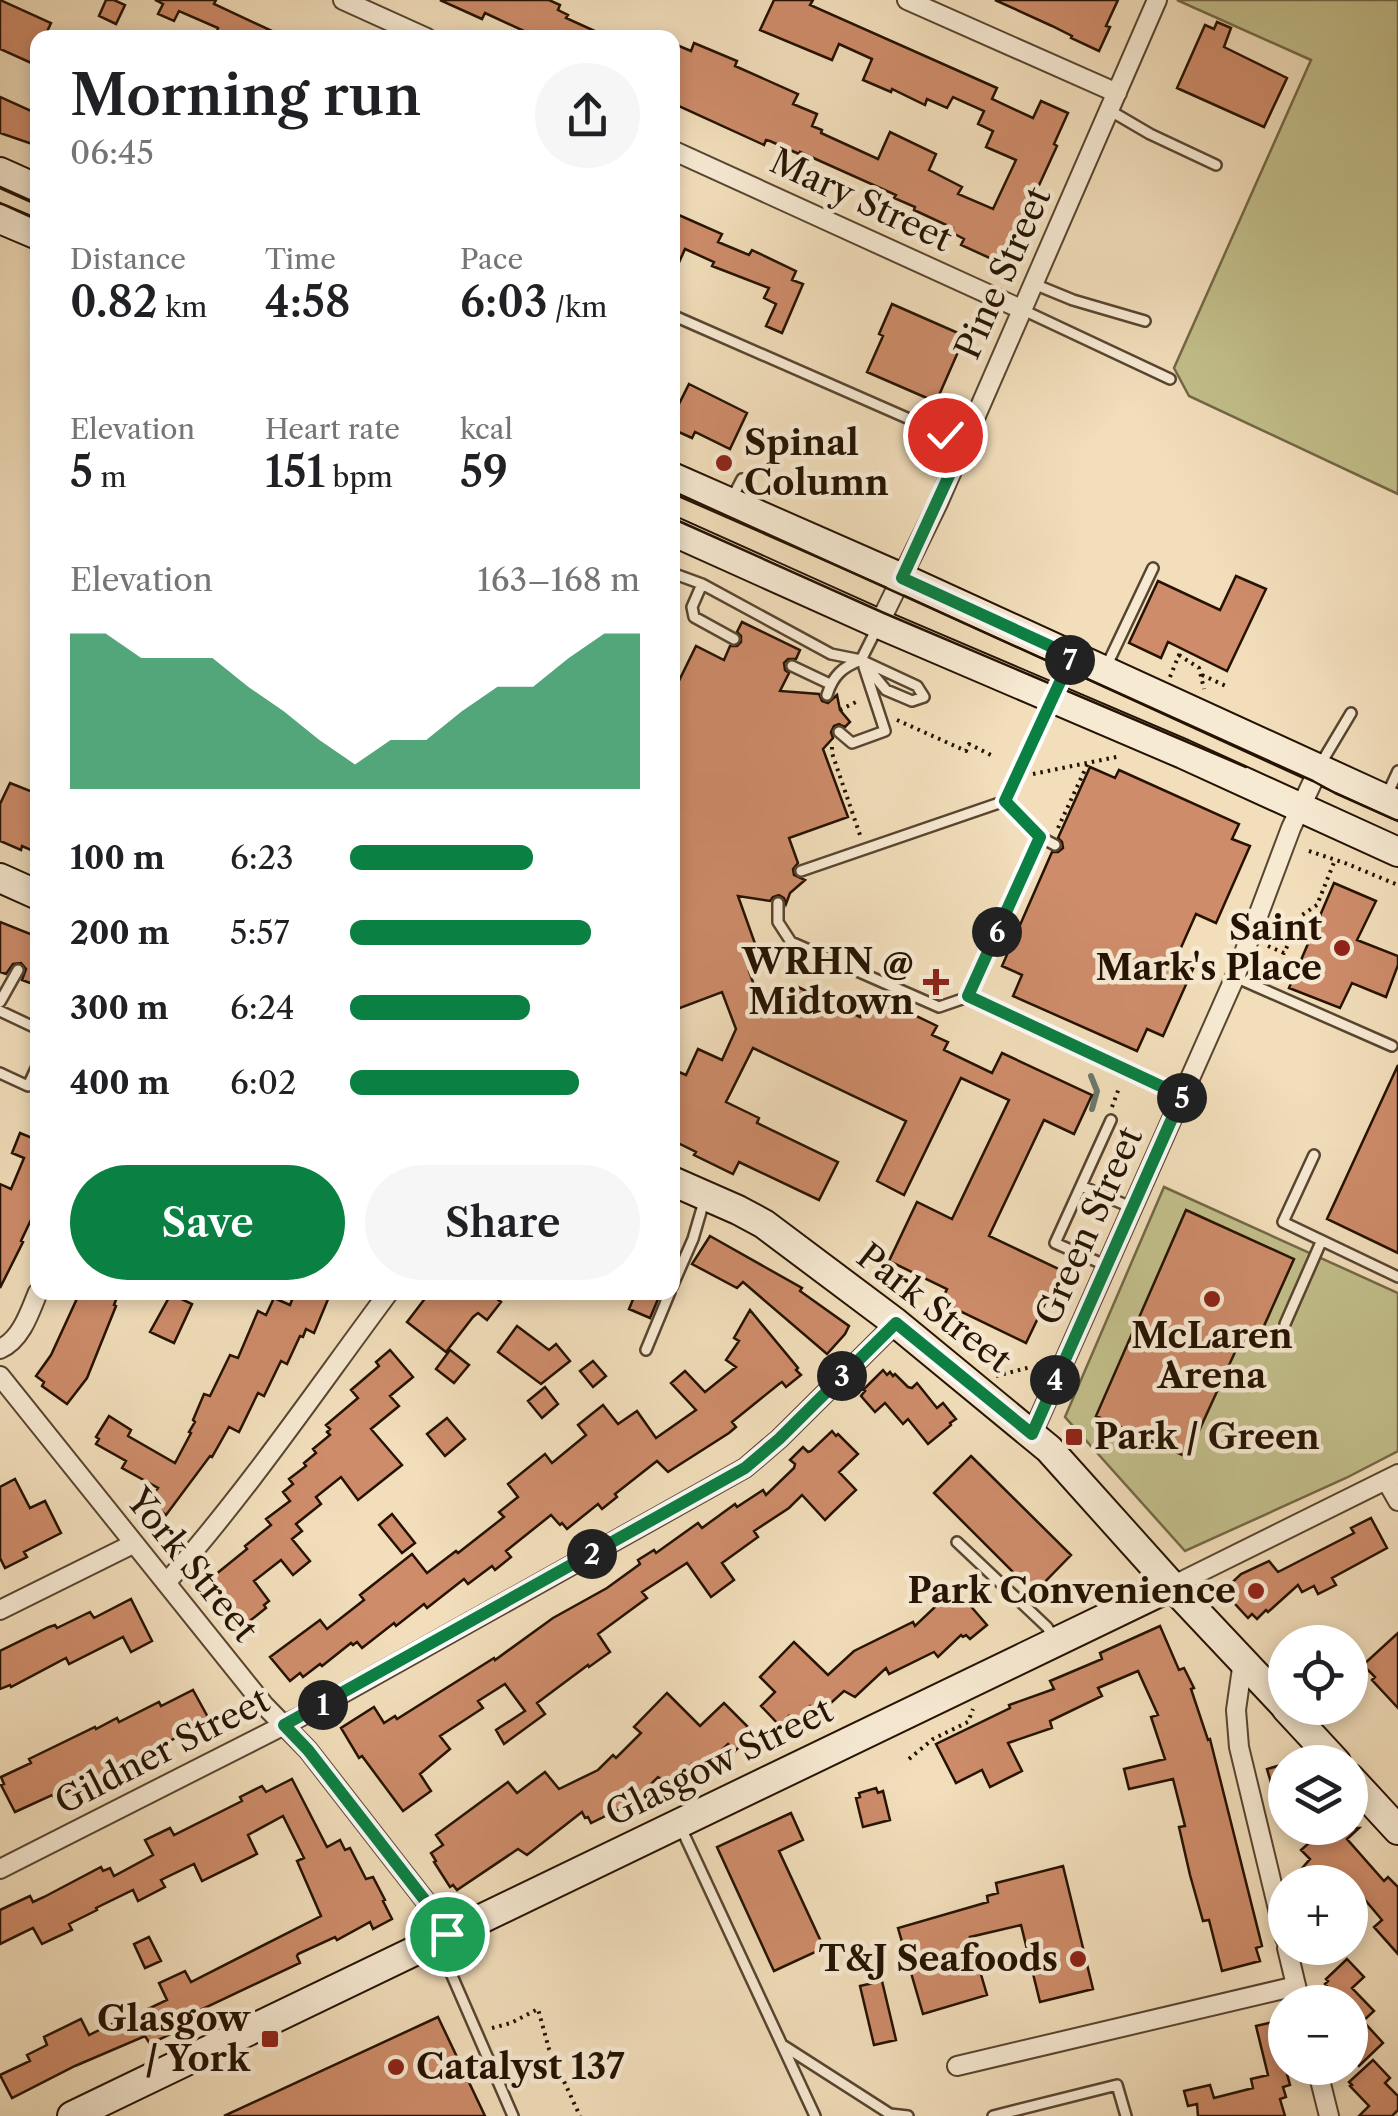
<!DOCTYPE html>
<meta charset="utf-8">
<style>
:root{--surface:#fff;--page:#f6f6f6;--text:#202124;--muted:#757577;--accent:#0b8043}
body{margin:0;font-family:"Libre Caslon Text",serif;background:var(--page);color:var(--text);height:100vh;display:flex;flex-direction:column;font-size:38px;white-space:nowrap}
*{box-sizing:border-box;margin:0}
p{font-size:32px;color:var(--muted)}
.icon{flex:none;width:55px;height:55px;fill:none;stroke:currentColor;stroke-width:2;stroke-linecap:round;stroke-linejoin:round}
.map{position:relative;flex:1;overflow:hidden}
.drawer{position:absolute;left:30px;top:30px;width:650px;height:1270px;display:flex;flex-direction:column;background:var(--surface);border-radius:20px;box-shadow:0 5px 15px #0003}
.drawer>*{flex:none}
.buttons{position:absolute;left:1268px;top:1625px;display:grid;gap:20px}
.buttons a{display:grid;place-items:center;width:100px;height:100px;border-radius:50%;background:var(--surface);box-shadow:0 5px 15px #0003;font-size:50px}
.pin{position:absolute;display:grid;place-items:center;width:85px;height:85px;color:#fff;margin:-42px;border:5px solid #fff;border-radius:50%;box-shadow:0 2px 10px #0007}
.km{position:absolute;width:50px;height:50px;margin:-25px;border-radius:50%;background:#222;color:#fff;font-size:28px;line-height:50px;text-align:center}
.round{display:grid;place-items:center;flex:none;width:105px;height:105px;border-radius:52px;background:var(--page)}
.overview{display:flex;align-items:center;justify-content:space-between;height:170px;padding:0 40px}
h1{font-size:55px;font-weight:600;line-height:75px}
.metrics{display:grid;grid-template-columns:repeat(3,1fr);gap:15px;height:170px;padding:10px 40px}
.metrics div{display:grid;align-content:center}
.metrics b{font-size:42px;font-weight:600}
.metrics small{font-size:28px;font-weight:400}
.metrics p{font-size:28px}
.chart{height:280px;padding:20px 40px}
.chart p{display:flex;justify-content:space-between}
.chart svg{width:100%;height:180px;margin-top:10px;fill:var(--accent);opacity:.7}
.primary-button{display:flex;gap:20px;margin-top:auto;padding:20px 40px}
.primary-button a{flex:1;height:115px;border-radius:60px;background:var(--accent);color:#fff;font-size:40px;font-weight:600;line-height:115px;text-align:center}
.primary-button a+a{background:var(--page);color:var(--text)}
ul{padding:0 40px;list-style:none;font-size:32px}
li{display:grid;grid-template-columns:160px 120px 1fr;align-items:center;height:75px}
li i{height:25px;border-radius:12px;background:var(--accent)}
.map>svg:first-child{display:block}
</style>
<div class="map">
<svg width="1398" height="2116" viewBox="0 0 1398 2116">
<rect width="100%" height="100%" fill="#f2debb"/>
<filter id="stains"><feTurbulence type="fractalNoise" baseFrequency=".002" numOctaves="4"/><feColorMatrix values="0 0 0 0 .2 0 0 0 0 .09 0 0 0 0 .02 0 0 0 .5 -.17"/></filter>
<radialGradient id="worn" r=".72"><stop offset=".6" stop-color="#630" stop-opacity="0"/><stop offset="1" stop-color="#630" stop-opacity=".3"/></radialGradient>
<path fill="#c2bf8b" stroke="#746846" stroke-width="2.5" d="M1177,0H1398V494L1189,396L1174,368L1311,60Z
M1164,1187L1398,1293V1451L1346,1478L1185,1551L1065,1417Z"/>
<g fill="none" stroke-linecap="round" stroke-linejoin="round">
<path stroke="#6c786d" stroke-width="6" d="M1091,1076L1097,1091L1092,1109"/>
</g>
<path fill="#ce8c6a" stroke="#251202" stroke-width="2.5" d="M0,0L51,23L44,38H38V66L0,49Z
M106,0H114L125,5L116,24L99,16Z
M155,0H216L214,4L287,38H215L218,28L179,11L174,21L158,14L163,4Z
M440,0H549L560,5L558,10L568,15L566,18L610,38H539L485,13L482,19Z
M774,0H813L810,5L997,88L992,99L1033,118L1041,101L1068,113L1054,144L1057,146L1003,264L961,245L964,239L951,232L953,228L914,210L915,207L894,198L896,195L800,152L799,154L770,141L766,140L764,145L672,103V43L691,51L694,43L737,61L735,66L798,94L793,104L817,114L812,126L822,130L821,133L878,159L890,132L936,154L929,170L962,187L958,194L993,209L1016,160L986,147L993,131L978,124L984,111L953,97L947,108L927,99L925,105L892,89L891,92L863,80L872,59L839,44L832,60L760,30Z
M995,0H1118L1106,26L1110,27L1099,51L1071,38L1072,36L1052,26Z
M1217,22L1231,28L1224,47L1287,78L1264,127L1177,88L1205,25L1214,29Z
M0,97L38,114V146L0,133Z
M672,212L722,234L718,242L749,255L752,250L796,271L792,280L803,284L782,333L766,326L776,304L764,298L769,288L712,266L714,262L685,249L672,278Z
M892,304L958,333L951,349L958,352L936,402L867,372L883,336L879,334Z
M689,384L747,413L730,449L695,432L692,438L672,429V418Z
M1236,576L1266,589L1227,671L1168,642L1161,658L1129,643L1158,581L1220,610Z
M742,622L800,650L796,659H788L784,663L785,670L789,673L780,691L819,694L822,701L828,703L837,695L840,710L850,722L845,727L839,724L834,726L831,732L833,738L823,749L848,817L789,838L798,863L793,869L794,875L805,880L790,893L786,904L784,898L779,895L773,897L770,901L738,896L763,966L749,971L759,999L786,1012L798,987L860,1017L871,994L937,1026L932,1035L948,1042L944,1050L992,1073L1002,1053L1092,1095L1074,1134L1044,1120L989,1236L1061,1270L1026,1343L941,1302L947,1289L889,1261L917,1202L952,1219L1009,1100L961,1078L904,1195L877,1181L906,1121L753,1048L726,1102L759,1118L757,1123L838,1162L819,1200L739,1162L733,1174L694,1155L696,1152L672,1140V1069L686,1075L698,1049L722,1060L736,1029L722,992L672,1011V695L696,646L724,660L730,646H737L741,642V636L737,632Z
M1090,767L1115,778L1119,770L1239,824L1232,839L1250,846L1216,923L1196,914L1175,961L1193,969L1163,1036L1147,1029L1137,1051L1013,996L1022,975L1002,966L1052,852H1058L1063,848L1062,842L1058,838Z
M10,783L38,794V853L22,846L21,850L0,841V804Z
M1334,883L1376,901L1357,940L1398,956V965L1386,997L1352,983L1340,1008L1289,988Z
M0,922L38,937V986L22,980L26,969L21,963L13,964L6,974L0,972Z
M1398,1065V1253L1327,1219Z
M38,1126V1205L21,1241L23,1242L0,1288V1184L11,1189L24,1158L12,1153L20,1133L32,1138Z
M1186,1210L1294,1259L1255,1346L1241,1339L1187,1457L1096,1416Z
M710,1236L802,1288L800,1291L849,1326L845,1334L827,1354L743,1282L737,1288L692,1264Z
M80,1292H119L114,1305L116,1306L87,1378L67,1404L42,1386L44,1382L36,1376L51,1355Z
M295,1292H331L314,1333L306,1329L303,1337L300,1336L287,1364L281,1361L264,1396L258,1393L239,1432L229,1427L212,1457L210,1456L166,1515L148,1501L158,1488L122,1468L126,1461L96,1444L99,1439L96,1437L109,1416L131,1430L128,1436L175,1463L191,1433L189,1432L195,1422L193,1420L204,1394L210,1396L230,1355L238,1358L258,1311L266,1315L274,1298L290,1305Z
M430,1292H488L501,1302L487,1320L478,1313L473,1317L446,1352L407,1322Z
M636,1292H661L650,1318L629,1309Z
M171,1294L192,1304L174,1343L150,1332Z
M750,1310L798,1368L796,1370L801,1375L786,1387L782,1382L779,1384L732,1422L736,1427L729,1433L668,1472L657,1461L615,1494L617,1497L602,1509L598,1504L567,1529L562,1523L560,1525L551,1515L506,1551L511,1557L495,1570L492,1566L468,1584L464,1579L427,1608L424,1604L396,1626L394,1623L362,1648L357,1642L353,1645L351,1643L322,1666L320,1664L303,1677L300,1673L290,1681L270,1657L320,1620L327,1629L364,1600L360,1595L412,1554L427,1573L456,1551L458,1553L504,1517L499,1512L518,1497L508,1484L545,1454L552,1463L586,1435L578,1425L603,1405L618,1424L637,1411L656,1438L696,1410L671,1383L685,1371L705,1392L736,1367L726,1360L739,1341L734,1338Z
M517,1326L549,1350L556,1344L570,1361L541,1384L498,1352Z
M390,1350L413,1377L390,1396L399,1406L371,1429L402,1465L358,1500L341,1477L316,1497L321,1504L296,1524L302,1531L292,1539L310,1561L293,1575L281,1560L254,1581L269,1601L264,1605L266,1608L246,1624L210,1579L247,1549L245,1546L271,1525L266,1519L290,1501L283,1492L293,1484L289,1479L306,1466L304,1463L316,1453L313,1449L330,1435L327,1432L330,1429L326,1425L358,1398L351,1390L379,1366L376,1362Z
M450,1350L469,1365L454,1383L436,1369Z
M593,1361L606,1376L593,1387L580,1371Z
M883,1370L887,1375L890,1372L893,1376L895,1374L908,1387L912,1388L917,1383L937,1408L943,1403L956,1419L950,1423L951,1425L928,1444L908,1419L903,1424L885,1403L875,1412L861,1396L865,1391L863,1390Z
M545,1387L558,1404L542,1418L528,1401Z
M447,1418L465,1439L445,1456L427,1434Z
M832,1431L836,1436L838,1434L858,1454L839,1472L856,1490L832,1513L825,1520L802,1495L789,1508L754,1531L758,1537L722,1563L734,1580L711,1597L687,1563L642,1592L647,1598L598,1634L610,1652L589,1667L588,1665L537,1703L545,1714L504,1744L496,1730L525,1711L505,1684L478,1701L483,1708L440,1736L450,1749L420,1774L431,1791L403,1811L362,1756L359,1758L341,1728L374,1707L384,1723L395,1716L397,1719L494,1658L495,1660L553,1618L607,1588L640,1564L638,1560L654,1550L656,1553L698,1523L702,1528L735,1504L737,1507L763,1490L766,1495L794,1468L795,1464L790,1460L803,1447L808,1452L811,1451Z
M971,1456L1071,1555L1034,1593L934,1493Z
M15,1479L30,1508L45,1501L61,1533L24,1552L27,1557L5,1568L0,1558V1487Z
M392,1514L415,1543L402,1553L379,1525Z
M1371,1518L1387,1548L1332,1578L1336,1585L1318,1594L1314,1586L1302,1592L1298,1585L1268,1612L1266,1610L1257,1619L1252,1614L1248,1618L1223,1591L1241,1574L1269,1561L1278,1572L1354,1533L1351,1528Z
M955,1588L987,1625L970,1639L966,1635L963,1637L961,1635L938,1657L934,1652L889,1674L886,1668L855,1697L844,1691L821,1712L817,1707L814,1710L810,1706L794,1722L789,1716L780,1726L761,1706L775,1692L760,1677L794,1642L828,1675L854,1651L913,1622L915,1626Z
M131,1599L152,1641L131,1652L123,1637L69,1664L66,1658L11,1687L10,1685L0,1689V1651L49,1627L55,1625L57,1628L90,1612L94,1618Z
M1160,1626L1179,1670L1184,1668L1194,1688L1191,1689L1208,1740L1210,1739L1262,1946L1256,1948L1260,1961L1222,1971L1209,1920L1203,1921L1190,1875L1179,1827L1185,1826L1173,1779L1129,1789L1124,1769L1165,1759L1151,1717L1158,1715L1138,1671L1098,1688L1102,1696L1050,1721L1052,1728L1008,1743L1022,1771L990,1787L982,1770L956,1783L936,1744L1010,1708L1009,1705L1054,1689L1050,1681L1102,1659L1100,1653Z
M1398,1633V1708L1372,1680L1375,1677L1363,1665Z
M193,1690L210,1721L54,1798L52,1795L15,1812L1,1785L4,1784L1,1777L31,1763L29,1759L95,1727L96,1729L117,1718L119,1722L159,1702L161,1706Z
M667,1693L700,1726L724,1703L754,1733L735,1751L728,1744L702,1769L697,1764L694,1767L692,1764L670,1785L658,1777L632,1803L591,1823L588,1817L585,1818L582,1812L527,1855L518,1849L457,1890L453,1885L450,1887L434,1862L436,1861L431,1853L443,1845L436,1835L508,1782L517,1793L545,1772L559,1789L598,1770L613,1755L616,1758L641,1733L634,1727Z
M1285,1764V1816L1281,1817L1267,1769Z
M292,1779L327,1847L340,1840L345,1850L350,1848L366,1879L373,1877L385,1900L383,1901L392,1919L373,1929L370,1922L337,1940L335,1937L298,1954L297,1956L300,1963L198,2011L202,2019L150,2044L145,2036L75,2066L12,2098L0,2075L30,2061L27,2055L47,2045L44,2037L81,2019L89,2035L128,2016L129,2018L167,2000L159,1983L185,1971L191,1982L321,1916L297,1861L304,1858L283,1816L248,1835L257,1854L202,1881L194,1864L161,1880L165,1887L138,1901L133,1890L96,1908L97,1910L69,1924L72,1930L42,1944L33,1928L0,1944V1910L30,1896L33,1902L44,1897L101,1867L103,1871L110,1868L114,1876L153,1855L145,1840L170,1828L174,1835L242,1801L240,1797L262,1786L266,1792Z
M876,1788L878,1793L883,1791L890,1820L863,1827L856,1798L860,1797L859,1793Z
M791,1813L803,1840L779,1851L824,1948L774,1971L717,1847Z
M1326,1828H1359L1347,1839L1384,1881L1388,1877L1398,1887V1954L1374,1927L1382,1920L1350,1882H1341L1331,1871L1321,1882H1290L1310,1859L1301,1850Z
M1063,1866L1093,1989L1040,2002L1021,1925L970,1937L987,1995L923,2014L898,1928L988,1902L987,1896L998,1893L996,1883Z
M149,1937L161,1961L145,1968L134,1944Z
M1347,1959L1364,1977L1352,1988L1374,2011L1363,2021L1383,2043L1359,2066L1350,2056V2002H1342L1325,1984L1328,1981L1326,1979Z
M882,1981L896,2040L874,2045L860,1986Z
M438,2017L485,2116H224Z
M1277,2021L1278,2024L1285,2023V2047L1280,2048L1290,2085L1283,2087L1286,2097L1280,2099L1285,2116H1198L1197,2104L1188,2106L1184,2091L1210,2085L1214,2098L1253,2088L1251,2079L1268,2075L1256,2026Z
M1373,2060L1390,2078L1385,2083L1398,2096V2110L1392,2116H1359L1369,2106L1350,2086L1352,2085L1349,2082Z"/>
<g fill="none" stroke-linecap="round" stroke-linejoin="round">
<g stroke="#584530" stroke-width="14">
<path id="lane" d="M1109,110L1150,134L1216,165
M1034,284L1073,300L1145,321
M1023,310L1170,379
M672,315L964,443
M731,500L742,479
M672,573L702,584L831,654L861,660L917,686L924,697L912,701L886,690L861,660
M702,584L692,607L694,617L734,639
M1107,665L1153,568
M792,666L830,684
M827,695C833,675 843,667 861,660L877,628
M839,732L852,743L885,731L864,667
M1320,765L1351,713
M1386,797L1398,771
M1040,837L1055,845
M801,871L1005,801L1071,658
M778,903V922L791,942L939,1007L968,997L1182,1096
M1235,977L1392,1046
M968,997L1040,837L1005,801
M0,1002L18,970
M0,1011L38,1029
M0,1073L28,1086L38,1064
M1314,1155L1283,1222L1398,1277
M1081,1186L1133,1208
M1107,1266L1055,1243L1111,1120
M672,1287L693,1239L705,1198
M1285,1324L1321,1242
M646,1350L670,1292
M957,1542L1047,1627L1054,1638
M681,1828L815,2116
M447,1942V1962L450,1971L513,2116
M784,2046L890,2114L908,2116
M993,2116L1117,2085L1126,2116"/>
</g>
<g stroke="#584530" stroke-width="22">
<path id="street" d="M343,0L427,38
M907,0L1117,93
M672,150L1023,310
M879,624L938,503L1157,0
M0,1349C21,1340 30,1312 38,1292
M0,1376L264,1705L308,1750L434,1912L447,1934
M1032,1434L1235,977L1291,828L1319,768
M1386,1480L1398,1501
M166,1583C247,1492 316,1390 389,1292
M1172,1586L1398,1474
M0,1610L133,1544
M1243,1661L1236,1710L1239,1747L1285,1938
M0,1869L306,1714L745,1468L779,1439L896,1323
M1287,1948L1300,2002
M957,2066L1296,1986
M1317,2068L1329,2116"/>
</g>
<g stroke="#251202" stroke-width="32">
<path id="secondary" d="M0,172L38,189
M0,219L38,235
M672,477L902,578L1398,805
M672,531L879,624L1183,754L1398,852
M0,878L38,895
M672,1181L738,1210L764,1224L896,1323L1049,1449L1172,1586L1285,1706
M1286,1708L1336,1762
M1350,1778L1398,1830
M72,2116L1172,1586"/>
</g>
<path stroke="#251202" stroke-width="4" stroke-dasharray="2.5 5" stroke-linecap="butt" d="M1179,655L1199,668L1204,689
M1202,675L1228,687
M1170,677L1181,650
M840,710L856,702
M897,720L966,751L969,744L993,756
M832,747V753L861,838
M1033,774L1121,756
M1058,828L1089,761
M1309,851L1345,863L1398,885
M1268,946L1284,953L1302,915L1317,905L1335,860
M1112,1107L1119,1088
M996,1376L1031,1367
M909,1759L933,1739L968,1722L973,1709
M492,2028L511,2023L538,2009L549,2049L580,2116"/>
<use href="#lane" stroke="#f7ead3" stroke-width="9"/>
<use href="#street" stroke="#f7ead3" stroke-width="18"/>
<use href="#secondary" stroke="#f7ead3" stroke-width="28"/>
<path stroke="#251202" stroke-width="2.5" d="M0,187L38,204
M0,203L38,220
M672,491L1313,781L1335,793L1398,821
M672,518L884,613L1246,767"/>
</g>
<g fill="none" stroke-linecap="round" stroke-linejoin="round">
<g stroke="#fff" stroke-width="20">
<path id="route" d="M447,1934L434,1912L308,1750L284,1725L745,1468L779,1439L896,1323L1032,1434L1182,1096L968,996L1040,837L1005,801L1072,656L902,578L964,443L945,435"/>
</g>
<use href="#route" stroke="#0b8043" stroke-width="12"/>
</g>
<g fill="#8f2418" stroke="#f7ead3" stroke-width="4">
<circle cx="724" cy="463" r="10"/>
<circle cx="1342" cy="948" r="10"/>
<path d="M931 967h10v10h10v10h-10v10h-10v-10h-10v-10h10z"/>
<circle cx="1212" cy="1299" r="10"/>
<rect x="1064" y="1427" width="20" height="20" rx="5"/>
<circle cx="1256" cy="1591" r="10"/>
<circle cx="1078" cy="1959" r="10"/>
<rect x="260" y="2029" width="20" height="20" rx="5"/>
<circle cx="396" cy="2067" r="10"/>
</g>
<g text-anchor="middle" stroke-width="9" stroke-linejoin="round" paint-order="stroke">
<g font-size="35" fill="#251202" stroke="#f7ead3">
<text transform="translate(861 200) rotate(25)" y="12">Mary Street</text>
<text transform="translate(1003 273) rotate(-66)" y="12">Pine Street</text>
<text transform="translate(1089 1226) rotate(-66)" y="12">Green Street</text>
<text transform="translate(934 1308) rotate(38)" y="12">Park Street</text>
<text transform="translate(192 1565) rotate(51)" y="12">York Street</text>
<text transform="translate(162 1751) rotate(-27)" y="12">Gildner Street</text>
<text transform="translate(719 1762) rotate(-26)" y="12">Glasgow Street</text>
</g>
<g font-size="35" font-weight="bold" fill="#251202" stroke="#f7ead3" text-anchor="end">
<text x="744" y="455" text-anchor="start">Spinal<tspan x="744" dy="40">Column</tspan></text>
<text x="1322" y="940">Saint<tspan x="1322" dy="40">Mark's Place</tspan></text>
<text x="914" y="974">WRHN @<tspan x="914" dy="40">Midtown</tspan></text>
<text x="1212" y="1348" text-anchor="middle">McLaren<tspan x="1212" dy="40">Arena</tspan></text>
<text x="1094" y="1449" text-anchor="start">Park / Green</text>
<text x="1236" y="1603">Park Convenience</text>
<text x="1058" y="1971">T&amp;J Seafoods</text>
<text x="250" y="2031">Glasgow<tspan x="250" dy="40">/ York</tspan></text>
<text x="416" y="2079" text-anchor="start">Catalyst 137</text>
</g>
</g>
<rect width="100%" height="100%" filter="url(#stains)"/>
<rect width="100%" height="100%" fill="url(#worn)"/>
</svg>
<div class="buttons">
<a><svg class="icon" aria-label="locate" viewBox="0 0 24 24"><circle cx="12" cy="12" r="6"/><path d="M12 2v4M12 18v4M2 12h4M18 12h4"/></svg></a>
<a><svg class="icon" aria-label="layers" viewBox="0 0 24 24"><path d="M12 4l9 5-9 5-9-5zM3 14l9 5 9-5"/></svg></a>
<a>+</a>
<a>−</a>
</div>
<div class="pin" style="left:447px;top:1934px;background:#1e9e55"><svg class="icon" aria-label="arrive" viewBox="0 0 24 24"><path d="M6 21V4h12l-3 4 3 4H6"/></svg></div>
<div class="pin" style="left:945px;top:435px;background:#d93025"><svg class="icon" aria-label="check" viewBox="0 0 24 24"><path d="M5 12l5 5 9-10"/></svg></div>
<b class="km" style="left:323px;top:1705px">1</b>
<b class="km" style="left:592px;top:1554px">2</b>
<b class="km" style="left:842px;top:1376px">3</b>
<b class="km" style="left:1055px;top:1380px">4</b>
<b class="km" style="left:1182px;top:1098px">5</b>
<b class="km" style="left:997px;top:932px">6</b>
<b class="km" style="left:1070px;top:660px">7</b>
<section class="drawer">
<div class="overview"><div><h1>Morning run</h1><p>06:45</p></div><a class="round"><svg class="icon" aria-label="share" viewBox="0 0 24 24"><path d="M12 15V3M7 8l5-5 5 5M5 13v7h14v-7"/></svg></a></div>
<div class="metrics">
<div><p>Distance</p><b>0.82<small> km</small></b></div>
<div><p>Time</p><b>4:58</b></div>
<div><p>Pace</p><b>6:03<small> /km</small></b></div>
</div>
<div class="metrics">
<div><p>Elevation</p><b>5<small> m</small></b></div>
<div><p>Heart rate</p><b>151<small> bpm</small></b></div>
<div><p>kcal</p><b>59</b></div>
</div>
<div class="chart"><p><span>Elevation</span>163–168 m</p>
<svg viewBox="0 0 160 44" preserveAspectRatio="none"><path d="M0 44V6L10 6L20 12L30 12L40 12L50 19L60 25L70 32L80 38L90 32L100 32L110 25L120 19L130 19L140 12L150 6L160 6V44z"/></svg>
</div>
<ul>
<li><b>100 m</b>6:23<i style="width:63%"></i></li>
<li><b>200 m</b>5:57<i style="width:83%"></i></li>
<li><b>300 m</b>6:24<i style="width:62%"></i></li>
<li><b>400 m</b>6:02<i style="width:79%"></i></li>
</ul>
<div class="primary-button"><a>Save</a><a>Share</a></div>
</section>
</div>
